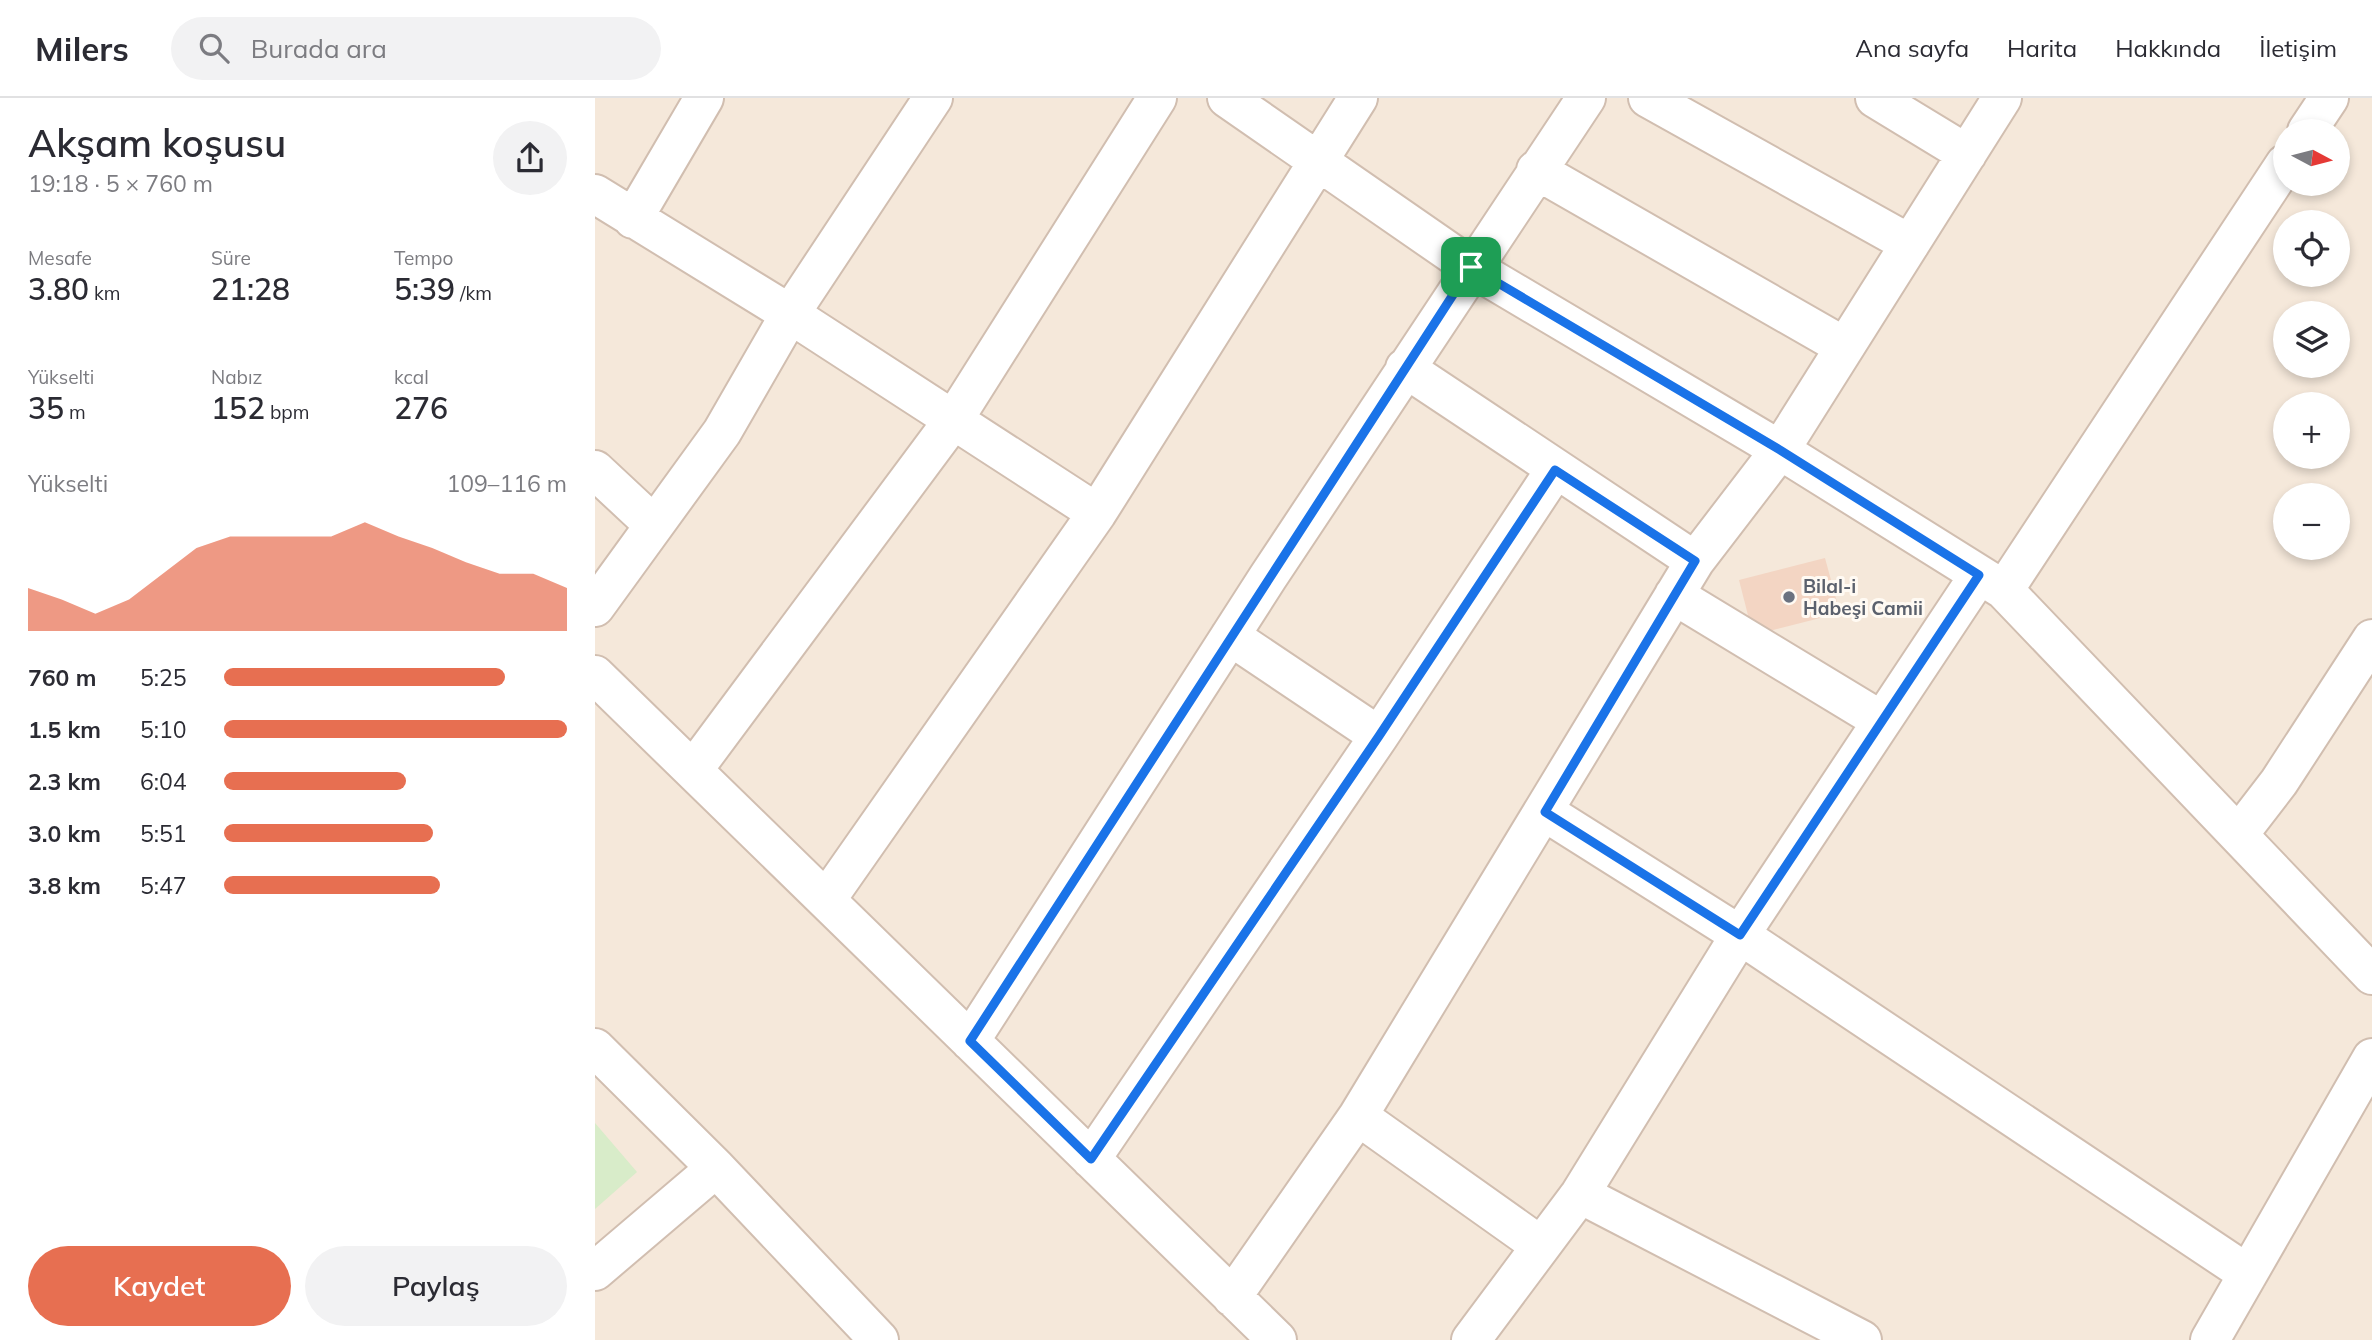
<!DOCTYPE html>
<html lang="tr">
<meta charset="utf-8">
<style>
:root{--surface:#fff;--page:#f2f2f3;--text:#2b2b33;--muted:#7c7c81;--line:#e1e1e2;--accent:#e76f51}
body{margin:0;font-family:Mulish,sans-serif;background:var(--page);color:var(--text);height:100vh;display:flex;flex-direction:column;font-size:26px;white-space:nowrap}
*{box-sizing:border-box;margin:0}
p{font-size:23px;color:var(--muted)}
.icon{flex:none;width:38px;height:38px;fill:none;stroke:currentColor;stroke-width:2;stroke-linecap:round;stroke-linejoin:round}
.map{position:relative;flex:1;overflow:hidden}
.drawer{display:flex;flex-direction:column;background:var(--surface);width:595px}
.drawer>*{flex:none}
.needle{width:46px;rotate:97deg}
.buttons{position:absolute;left:1678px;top:21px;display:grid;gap:14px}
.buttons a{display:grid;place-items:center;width:77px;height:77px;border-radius:50%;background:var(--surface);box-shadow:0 4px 10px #0003;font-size:35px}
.pin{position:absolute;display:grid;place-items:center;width:60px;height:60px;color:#fff;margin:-30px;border-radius:14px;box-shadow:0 4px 10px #0006}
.round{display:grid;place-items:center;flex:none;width:74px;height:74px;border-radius:37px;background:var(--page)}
.overview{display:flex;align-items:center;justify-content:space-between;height:119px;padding:0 28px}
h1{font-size:38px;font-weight:600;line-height:52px}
.stats{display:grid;grid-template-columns:repeat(3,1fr);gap:10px;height:119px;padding:7px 28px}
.stats div{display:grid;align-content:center}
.stats b{font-size:30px;font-weight:600}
.stats small{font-size:19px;font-weight:400}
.stats p{font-size:19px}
.chart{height:196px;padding:14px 28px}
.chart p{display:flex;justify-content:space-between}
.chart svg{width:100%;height:126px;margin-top:7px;fill:var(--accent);opacity:.7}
.primary-button{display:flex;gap:14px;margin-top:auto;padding:14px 28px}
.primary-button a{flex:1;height:80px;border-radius:42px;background:var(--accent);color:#fff;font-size:28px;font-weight:600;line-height:80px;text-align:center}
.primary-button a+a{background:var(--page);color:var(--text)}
ul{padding:0 28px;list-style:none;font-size:23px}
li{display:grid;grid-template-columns:112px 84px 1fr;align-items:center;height:52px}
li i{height:18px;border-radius:9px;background:var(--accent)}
header{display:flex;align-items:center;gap:42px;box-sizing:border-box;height:98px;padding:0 35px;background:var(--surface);border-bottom:2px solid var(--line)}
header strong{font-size:33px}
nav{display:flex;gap:38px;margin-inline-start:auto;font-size:24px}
.search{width:490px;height:63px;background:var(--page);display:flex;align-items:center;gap:18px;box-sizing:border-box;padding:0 24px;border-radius:38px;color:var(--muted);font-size:26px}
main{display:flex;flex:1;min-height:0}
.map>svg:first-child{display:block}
</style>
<header>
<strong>Milers</strong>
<div class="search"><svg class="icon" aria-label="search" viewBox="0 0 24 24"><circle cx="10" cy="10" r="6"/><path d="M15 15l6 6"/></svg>Burada ara</div>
<nav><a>Ana sayfa</a><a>Harita</a><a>Hakkında</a><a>İletişim</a></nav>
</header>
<main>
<section class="drawer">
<div class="overview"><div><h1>Akşam koşusu</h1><p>19:18 · 5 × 760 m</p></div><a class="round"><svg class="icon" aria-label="share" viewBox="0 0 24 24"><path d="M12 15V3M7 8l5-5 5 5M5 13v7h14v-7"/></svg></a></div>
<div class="stats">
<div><p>Mesafe</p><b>3.80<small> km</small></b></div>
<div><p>Süre</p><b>21:28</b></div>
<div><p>Tempo</p><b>5:39<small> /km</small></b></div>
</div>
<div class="stats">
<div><p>Yükselti</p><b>35<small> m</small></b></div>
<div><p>Nabız</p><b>152<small> bpm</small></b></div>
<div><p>kcal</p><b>276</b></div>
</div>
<div class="chart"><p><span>Yükselti</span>109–116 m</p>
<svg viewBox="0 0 160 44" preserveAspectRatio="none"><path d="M0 44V29L10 33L20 38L30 33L40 24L50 15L60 11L70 11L80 11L90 11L100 6L110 11L120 15L130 20L140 24L150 24L160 29V44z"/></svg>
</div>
<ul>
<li><b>760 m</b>5:25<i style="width:82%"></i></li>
<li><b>1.5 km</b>5:10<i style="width:100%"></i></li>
<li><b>2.3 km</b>6:04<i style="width:53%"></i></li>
<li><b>3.0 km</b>5:51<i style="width:61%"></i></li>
<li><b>3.8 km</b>5:47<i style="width:63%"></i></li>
</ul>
<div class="primary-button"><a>Kaydet</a><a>Paylaş</a></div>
</section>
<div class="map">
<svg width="1777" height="1242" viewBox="0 0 1777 1242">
<rect width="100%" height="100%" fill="#fdf6ec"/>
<path fill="#f5e8da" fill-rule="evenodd" d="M0,0H1777V1242H0ZM1690,33H1743V86H1690ZM1690,124H1743V177H1690ZM1690,215H1743V268H1690ZM1690,306H1743V359H1690ZM1690,397H1743V450H1690Z"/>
<path fill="#d8ecc9" d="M0,1025L42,1074L0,1111Z"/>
<path fill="#f3d5c3" d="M1230,460L1245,515L1158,537L1144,482Z"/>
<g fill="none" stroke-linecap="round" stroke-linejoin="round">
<g stroke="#d1beb0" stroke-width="42">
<path id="minor" d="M632,0L876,169L1185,352L1409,492L1777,877
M1053,0L1315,146
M1280,0L1372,56
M1712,33L1734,0
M941,72L1250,249
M0,96L195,216L502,415
M38,121L109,0
M810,270L1100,463
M0,372L59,427
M1409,492L1690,66
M1079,497L1287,623
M0,509L127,334L195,216L338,0
M635,538L784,638
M0,577L682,1242
M98,672L359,321L562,0
M950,714L1145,837L1653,1176
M1644,736L1684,684L1777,541
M231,802L502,415L763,0
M375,943L673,479L991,0
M0,950L121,1070L284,1242
M763,1018L946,1148
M496,1061L784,638L960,372
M985,1096L1267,1242
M0,1173L121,1070
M637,1199L763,1018L1100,463L1185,352L1407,0
M876,1242L985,1096L1145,837L1384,477
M1615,1242L1777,960"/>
</g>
<use href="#minor" stroke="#fff" stroke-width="38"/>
</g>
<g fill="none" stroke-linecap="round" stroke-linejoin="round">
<g stroke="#fff" stroke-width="14">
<path id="route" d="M876,169L1185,352L1384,477L1145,837L950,714L1100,463L960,372L784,638L496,1061L375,943Z"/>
</g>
<use href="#route" stroke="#1a73e8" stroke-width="9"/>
</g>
<circle fill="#6b7280" stroke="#fffaf3" stroke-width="2.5" cx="1194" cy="499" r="7"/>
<g text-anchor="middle" stroke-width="6" stroke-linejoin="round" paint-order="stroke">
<g font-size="19" font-weight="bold" fill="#5b616d" stroke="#fffaf3" text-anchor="start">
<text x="1208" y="495">Bilal-i<tspan x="1208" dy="22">Habeşi Camii</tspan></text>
</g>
</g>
</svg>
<div class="buttons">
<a><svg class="needle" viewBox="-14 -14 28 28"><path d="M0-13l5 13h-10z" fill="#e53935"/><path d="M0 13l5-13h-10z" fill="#7c7c81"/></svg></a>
<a><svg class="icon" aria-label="locate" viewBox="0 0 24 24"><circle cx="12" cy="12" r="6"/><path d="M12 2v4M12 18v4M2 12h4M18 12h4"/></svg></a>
<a><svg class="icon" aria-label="layers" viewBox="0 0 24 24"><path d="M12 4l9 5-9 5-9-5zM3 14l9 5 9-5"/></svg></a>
<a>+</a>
<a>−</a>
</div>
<div class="pin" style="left:876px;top:169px;background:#1e9e55"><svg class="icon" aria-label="arrive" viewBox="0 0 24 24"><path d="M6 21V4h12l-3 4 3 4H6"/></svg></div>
</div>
</main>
